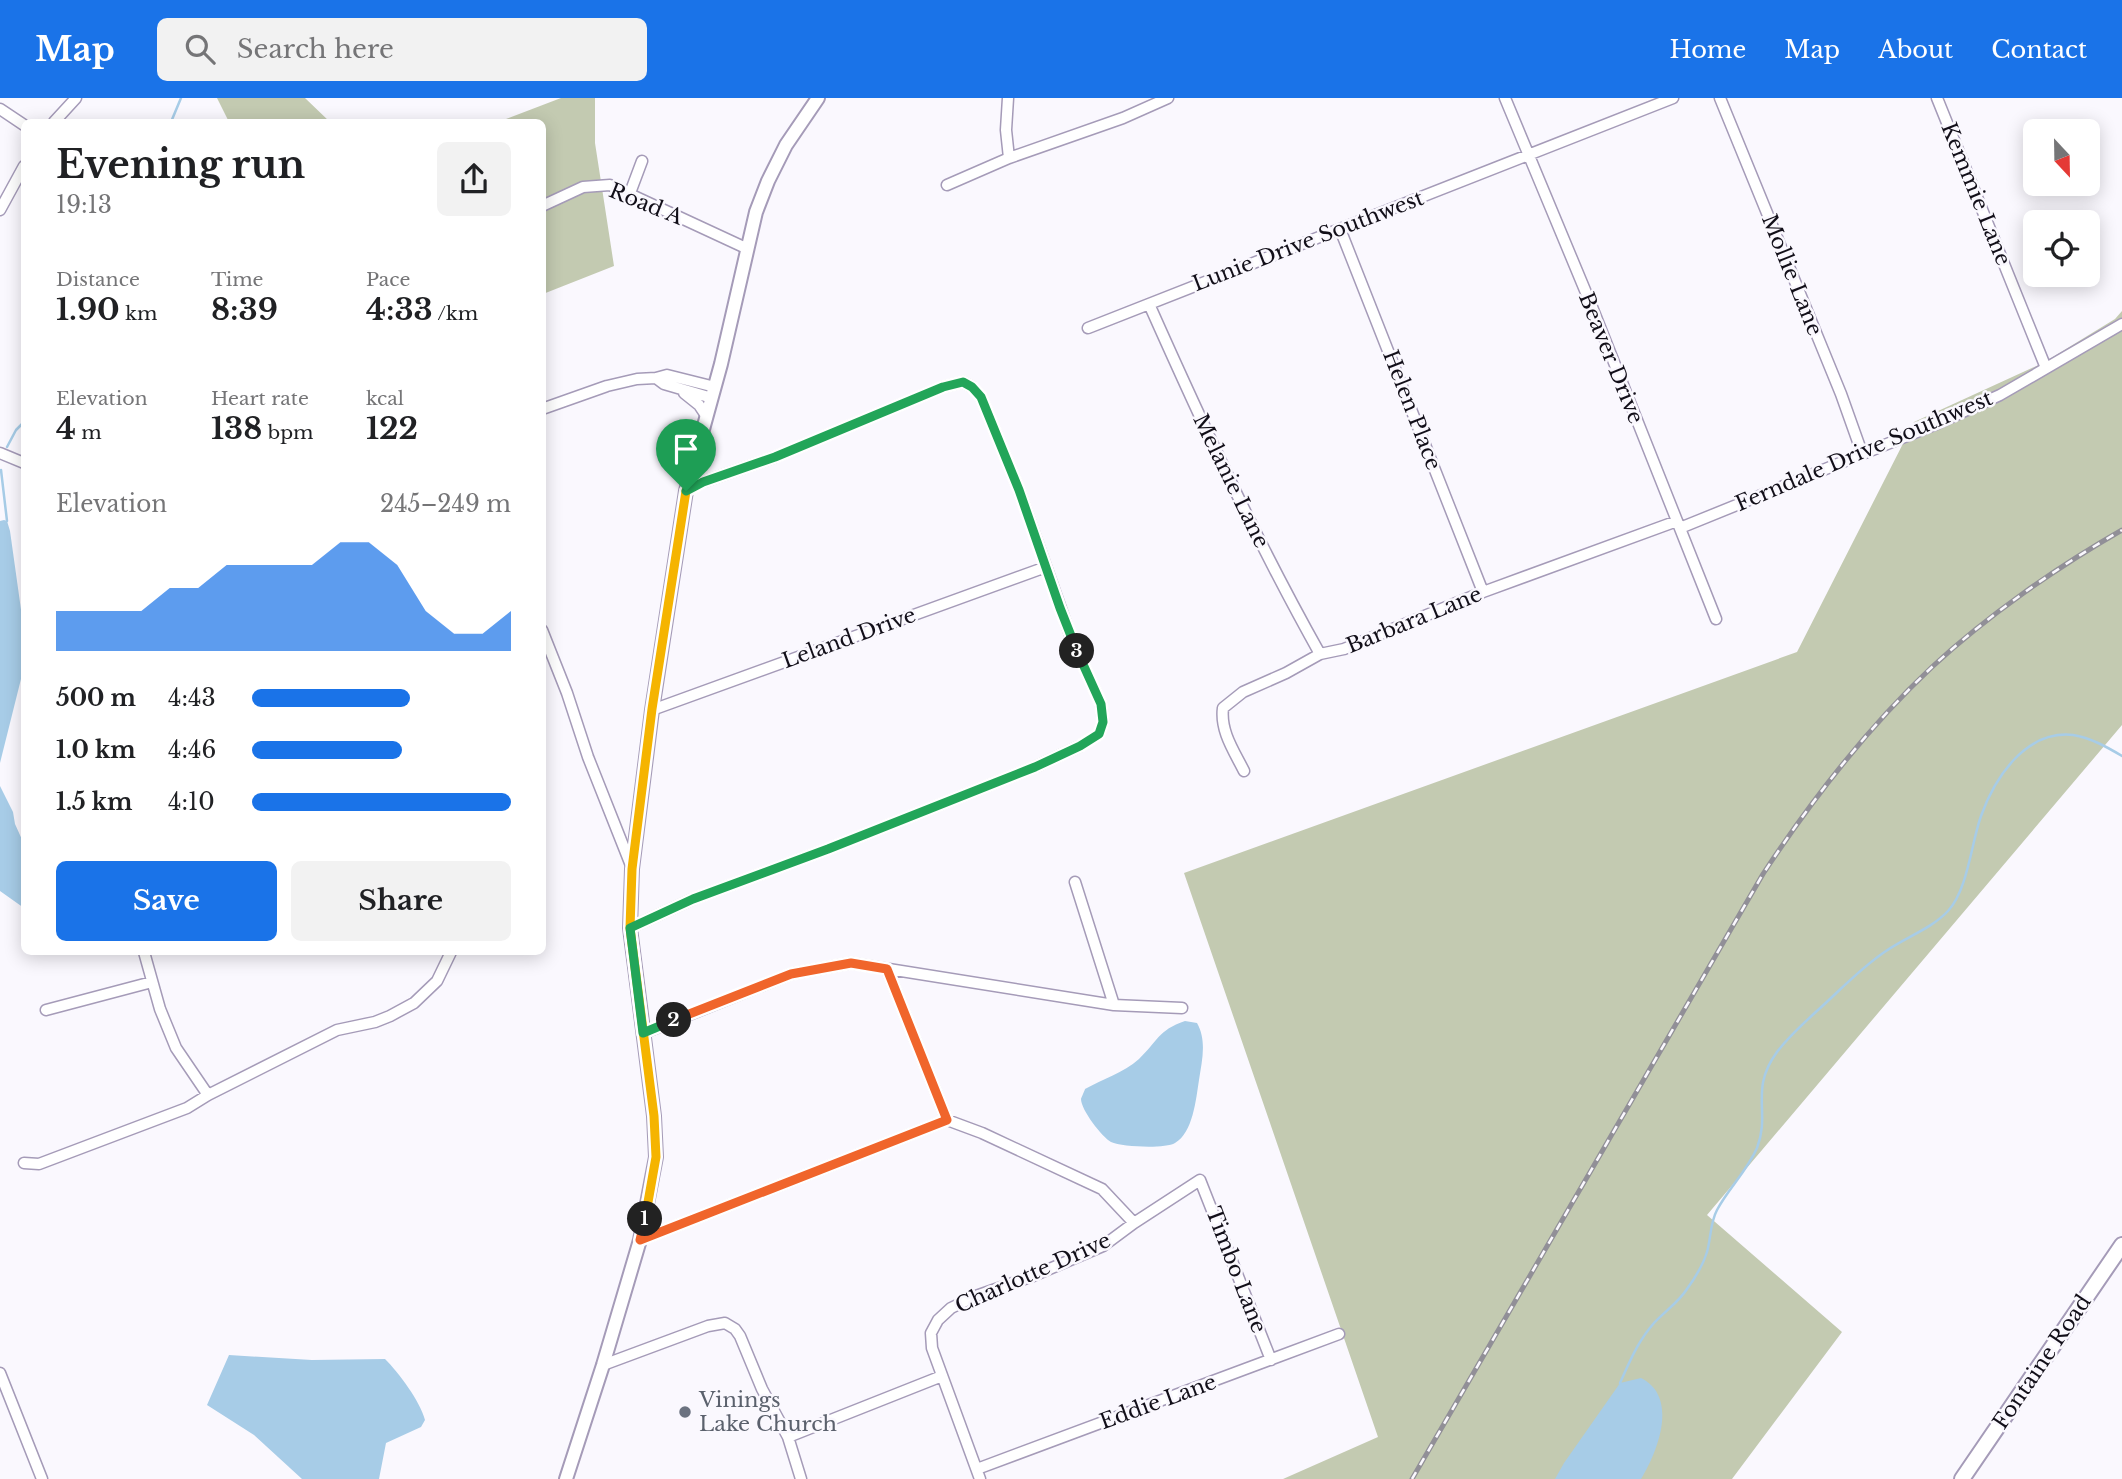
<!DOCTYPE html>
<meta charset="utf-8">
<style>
:root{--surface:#fff;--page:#f2f2f2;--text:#202124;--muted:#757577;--accent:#1a73e8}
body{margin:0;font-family:"Libre Baskerville",serif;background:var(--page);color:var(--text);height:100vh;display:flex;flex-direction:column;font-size:26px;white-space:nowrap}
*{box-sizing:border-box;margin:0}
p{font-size:23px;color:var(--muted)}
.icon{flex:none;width:38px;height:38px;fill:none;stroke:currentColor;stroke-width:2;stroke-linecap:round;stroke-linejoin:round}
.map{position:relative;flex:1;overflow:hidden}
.sheet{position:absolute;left:21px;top:21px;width:525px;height:836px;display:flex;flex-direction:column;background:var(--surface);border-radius:10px;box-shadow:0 4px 18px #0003}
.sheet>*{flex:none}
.needle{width:46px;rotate:158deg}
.fabs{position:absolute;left:2023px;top:21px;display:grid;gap:14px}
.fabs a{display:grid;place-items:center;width:77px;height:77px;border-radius:10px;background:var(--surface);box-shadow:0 4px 18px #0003;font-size:35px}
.pin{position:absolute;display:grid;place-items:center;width:60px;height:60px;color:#fff;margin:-72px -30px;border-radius:50% 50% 50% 0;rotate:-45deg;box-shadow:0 0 7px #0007}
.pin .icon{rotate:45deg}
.km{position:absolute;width:35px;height:35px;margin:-18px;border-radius:50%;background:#222;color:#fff;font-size:19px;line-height:35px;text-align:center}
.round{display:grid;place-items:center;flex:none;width:74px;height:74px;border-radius:10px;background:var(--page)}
.head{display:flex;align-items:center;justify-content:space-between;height:119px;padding:0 35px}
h1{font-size:38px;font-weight:700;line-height:52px}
.stats{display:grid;grid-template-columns:repeat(3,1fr);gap:10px;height:119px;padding:7px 35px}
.stats div{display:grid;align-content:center}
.stats b{font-size:30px;font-weight:700}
.stats small{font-size:19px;font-weight:400}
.stats p{font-size:19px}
.chart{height:196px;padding:14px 35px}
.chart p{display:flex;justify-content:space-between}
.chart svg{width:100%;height:126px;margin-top:7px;fill:var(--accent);opacity:.7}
.action{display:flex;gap:14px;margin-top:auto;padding:14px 35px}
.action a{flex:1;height:80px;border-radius:10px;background:var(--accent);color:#fff;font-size:28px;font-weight:700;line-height:80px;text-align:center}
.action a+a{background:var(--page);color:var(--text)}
ul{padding:0 35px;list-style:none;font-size:23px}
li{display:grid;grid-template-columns:112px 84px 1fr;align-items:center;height:52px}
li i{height:18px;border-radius:9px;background:var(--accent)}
header{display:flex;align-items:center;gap:42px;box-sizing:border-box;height:98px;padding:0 35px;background:var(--accent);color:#fff}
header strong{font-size:33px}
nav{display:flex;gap:38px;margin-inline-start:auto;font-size:24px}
.search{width:490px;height:63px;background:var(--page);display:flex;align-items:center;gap:18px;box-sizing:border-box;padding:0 24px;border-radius:10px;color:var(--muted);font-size:26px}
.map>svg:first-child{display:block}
</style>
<header>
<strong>Map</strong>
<div class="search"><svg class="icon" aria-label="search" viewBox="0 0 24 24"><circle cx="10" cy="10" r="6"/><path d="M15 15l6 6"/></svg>Search here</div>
<nav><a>Home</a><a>Map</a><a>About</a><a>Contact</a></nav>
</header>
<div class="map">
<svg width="2122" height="1381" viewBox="0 0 2122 1381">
<rect width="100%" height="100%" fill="#faf8fe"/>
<path fill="#c3cab1" d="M217,0H305L330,24H229Z
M561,0H595V45L614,168L543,196L542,24H498Z
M2122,213V627L1707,1117L1842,1234L1732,1381H1283L1378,1339L1184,775L1797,554L1914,324L2043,265L2115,221Z"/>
<path fill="#a7cce7" d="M4,422L7,423L10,433L24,533L23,573L0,665V423Z
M0,688L13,714L15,726L24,746V810L0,793Z
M1185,923L1197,925C1207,943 1202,962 1199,982C1196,1001 1193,1035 1175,1045C1165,1051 1122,1049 1111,1044C1102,1039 1081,1012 1081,1001C1081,1000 1085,992 1085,991C1103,981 1123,975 1139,961C1157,944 1158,932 1185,923Z
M229,1257L312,1262L385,1261C399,1275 420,1303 425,1322L421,1329L386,1345L379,1381H302L254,1337L207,1307Z
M1641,1280C1679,1299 1658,1353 1641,1381H1555L1564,1365L1618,1288L1620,1285Z"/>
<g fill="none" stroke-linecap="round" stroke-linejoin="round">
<path stroke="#a7cce7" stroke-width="2.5" d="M171,24L181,0
M7,349L16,332L24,324
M1,372L7,423
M1620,1285C1630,1263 1638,1243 1654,1225C1665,1213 1678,1205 1687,1191C1695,1180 1703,1167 1707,1154C1711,1140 1710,1125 1717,1112C1728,1091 1747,1073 1757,1050C1771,1014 1749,992 1777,954C1792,934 1812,918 1830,901C1848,884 1865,867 1886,853C1906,839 1931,831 1948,813C1968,791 1971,746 1981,718C1995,679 2026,632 2073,637C2091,640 2107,649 2122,658"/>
<g stroke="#a59bb8" stroke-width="13">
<path id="minor" d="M1008,0L1006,32L1009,60
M1505,0L1592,209L1716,521
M1720,0L1841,296L1862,355
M1937,0L2046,270
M0,11L24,27
M54,24L76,0
M947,87L1009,60L1123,20L1168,0
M630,95L642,63
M542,108L583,89L610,87L748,151
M0,112L24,68
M1340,131L1483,494
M1149,206C1202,325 1256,442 1320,556
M1088,230L1673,0
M656,280L664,286L712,300
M684,295L699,307L707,319
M542,311L607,288L637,281L656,280L667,277L715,289
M0,355L24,365
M1680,430L1934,327L2000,297L2122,226
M542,532L567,595L588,659L632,770
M652,612L1046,469
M1244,673C1234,653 1220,633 1223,610L1243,594L1286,575L1320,556L1344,551L1483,494L1677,423
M1075,784L1114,907
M630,830L693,801L828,751L1035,669L1080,648L1099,636L1103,624L1101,606L1072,542L1019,392L981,299L972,289L963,284L943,289L775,359L703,384L686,393
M144,854L160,911L176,950L208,997
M887,871L947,1022
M46,912L152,884
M644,935L791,876L851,865L1114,907L1182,910
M24,1065L39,1066L187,1010L208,997L337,932L375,924L390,918L414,905L437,883L451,854
M640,1142L947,1022L982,1035L1102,1091L1134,1125
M603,1267L708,1228L725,1225L735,1231L740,1238L762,1291L788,1339L801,1381
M0,1275L42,1381
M788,1339L942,1278
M977,1371L1339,1236
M980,1381L932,1250L931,1235L938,1222L951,1210L976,1198L1033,1178L1103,1148L1134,1125L1200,1082L1271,1262"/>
</g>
<g stroke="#a59bb8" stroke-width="16">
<path id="tertiary" d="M566,1381L603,1267L640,1142L656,1059L654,1018L630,830L632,771L652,612L686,393L721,266L756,114L768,83L786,47L818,0"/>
</g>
<g stroke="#a59bb8" stroke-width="18">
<path id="secondary" d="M1962,1381L2122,1147"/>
</g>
<use href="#minor" stroke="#fff" stroke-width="10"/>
<use href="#tertiary" stroke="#fff" stroke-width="12"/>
<use href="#secondary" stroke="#fff" stroke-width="14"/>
<g stroke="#918f97" stroke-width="5">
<path id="rail" d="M1412,1381L1763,776C1811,703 1868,629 1932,569C1987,518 2057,469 2122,432"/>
</g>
<use href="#rail" stroke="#faf8fe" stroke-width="2.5" stroke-dasharray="8" stroke-linecap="butt"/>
</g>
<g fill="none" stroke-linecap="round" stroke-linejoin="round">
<g stroke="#fff" stroke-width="14">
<path id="split-1" d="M645,1121L656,1059L654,1018L630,830L632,771L652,611L686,393"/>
</g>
<g stroke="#fff" stroke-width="14">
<path id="split-2" d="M645,1121L640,1142L947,1022L887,871L851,865L791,876L674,922"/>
</g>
<g stroke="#fff" stroke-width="14">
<path id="split-3" d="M674,922L643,935L630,830L693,801L828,751L1035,669L1080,648L1099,636L1103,624L1101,606L1077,553"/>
</g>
<g stroke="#fff" stroke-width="14">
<path id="split-4" d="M686,393L703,384L775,359L943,289L963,284L972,289L981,299L1019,392L1060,510L1077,553"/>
</g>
<use href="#split-1" stroke="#f5b400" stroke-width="9"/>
<use href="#split-2" stroke="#f0652b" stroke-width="9"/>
<use href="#split-3" stroke="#22a559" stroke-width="9"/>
<use href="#split-4" stroke="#22a559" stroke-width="9"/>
</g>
<circle fill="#6b7280" stroke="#faf8fe" stroke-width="2.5" cx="685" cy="1314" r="7"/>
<g text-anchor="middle" stroke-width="5" stroke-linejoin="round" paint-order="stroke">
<g font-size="21" fill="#120f19" stroke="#faf8fe">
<text transform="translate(1976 96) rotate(68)" y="7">Kemmie Lane</text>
<text transform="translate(646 106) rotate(22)" y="7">Road A</text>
<text transform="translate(1308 143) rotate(-21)" y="7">Lunie Drive Southwest</text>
<text transform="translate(1792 177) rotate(68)" y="7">Mollie Lane</text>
<text transform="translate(1611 260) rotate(68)" y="7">Beaver Drive</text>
<text transform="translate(1412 312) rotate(69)" y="7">Helen Place</text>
<text transform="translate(1864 353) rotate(-23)" y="7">Ferndale Drive Southwest</text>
<text transform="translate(1231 383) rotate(64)" y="7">Melanie Lane</text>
<text transform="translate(1414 522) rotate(-22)" y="7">Barbara Lane</text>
<text transform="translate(849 540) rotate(-20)" y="7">Leland Drive</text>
<text transform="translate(1236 1172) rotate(69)" y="7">Timbo Lane</text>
<text transform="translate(1033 1175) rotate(-24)" y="7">Charlotte Drive</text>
<text transform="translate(2042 1264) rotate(-56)" y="7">Fontaine Road</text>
<text transform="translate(1158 1304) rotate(-20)" y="7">Eddie Lane</text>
</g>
<g font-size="21" fill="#5b616d" stroke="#faf8fe" text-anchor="start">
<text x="699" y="1309">Vinings<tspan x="699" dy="24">Lake Church</tspan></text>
</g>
</g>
</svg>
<div class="fabs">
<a><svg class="needle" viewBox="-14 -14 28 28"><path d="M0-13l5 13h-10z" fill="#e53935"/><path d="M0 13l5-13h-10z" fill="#757577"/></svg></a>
<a><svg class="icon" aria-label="locate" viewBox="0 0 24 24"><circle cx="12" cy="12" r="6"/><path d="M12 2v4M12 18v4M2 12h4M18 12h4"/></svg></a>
</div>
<div class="pin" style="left:686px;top:393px;background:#1e9e55"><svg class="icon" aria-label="arrive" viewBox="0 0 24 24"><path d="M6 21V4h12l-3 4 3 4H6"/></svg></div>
<b class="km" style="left:645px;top:1121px">1</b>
<b class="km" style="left:674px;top:922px">2</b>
<b class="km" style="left:1077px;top:553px">3</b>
<section class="sheet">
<div class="head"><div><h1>Evening run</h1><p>19:13</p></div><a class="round"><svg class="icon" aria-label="share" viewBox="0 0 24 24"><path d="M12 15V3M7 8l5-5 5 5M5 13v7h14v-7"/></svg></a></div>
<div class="stats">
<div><p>Distance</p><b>1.90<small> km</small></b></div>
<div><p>Time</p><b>8:39</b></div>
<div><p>Pace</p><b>4:33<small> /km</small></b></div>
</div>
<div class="stats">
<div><p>Elevation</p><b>4<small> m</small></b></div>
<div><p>Heart rate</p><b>138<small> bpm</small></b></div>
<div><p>kcal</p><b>122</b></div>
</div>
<div class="chart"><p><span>Elevation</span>245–249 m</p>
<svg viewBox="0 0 160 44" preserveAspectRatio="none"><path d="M0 44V30L10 30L20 30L30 30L40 22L50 22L60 14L70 14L80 14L90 14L100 6L110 6L120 14L130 30L140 38L150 38L160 30V44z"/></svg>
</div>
<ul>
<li><b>500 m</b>4:43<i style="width:61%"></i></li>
<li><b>1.0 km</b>4:46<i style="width:58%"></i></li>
<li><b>1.5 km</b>4:10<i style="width:100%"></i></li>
</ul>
<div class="action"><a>Save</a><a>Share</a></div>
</section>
</div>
